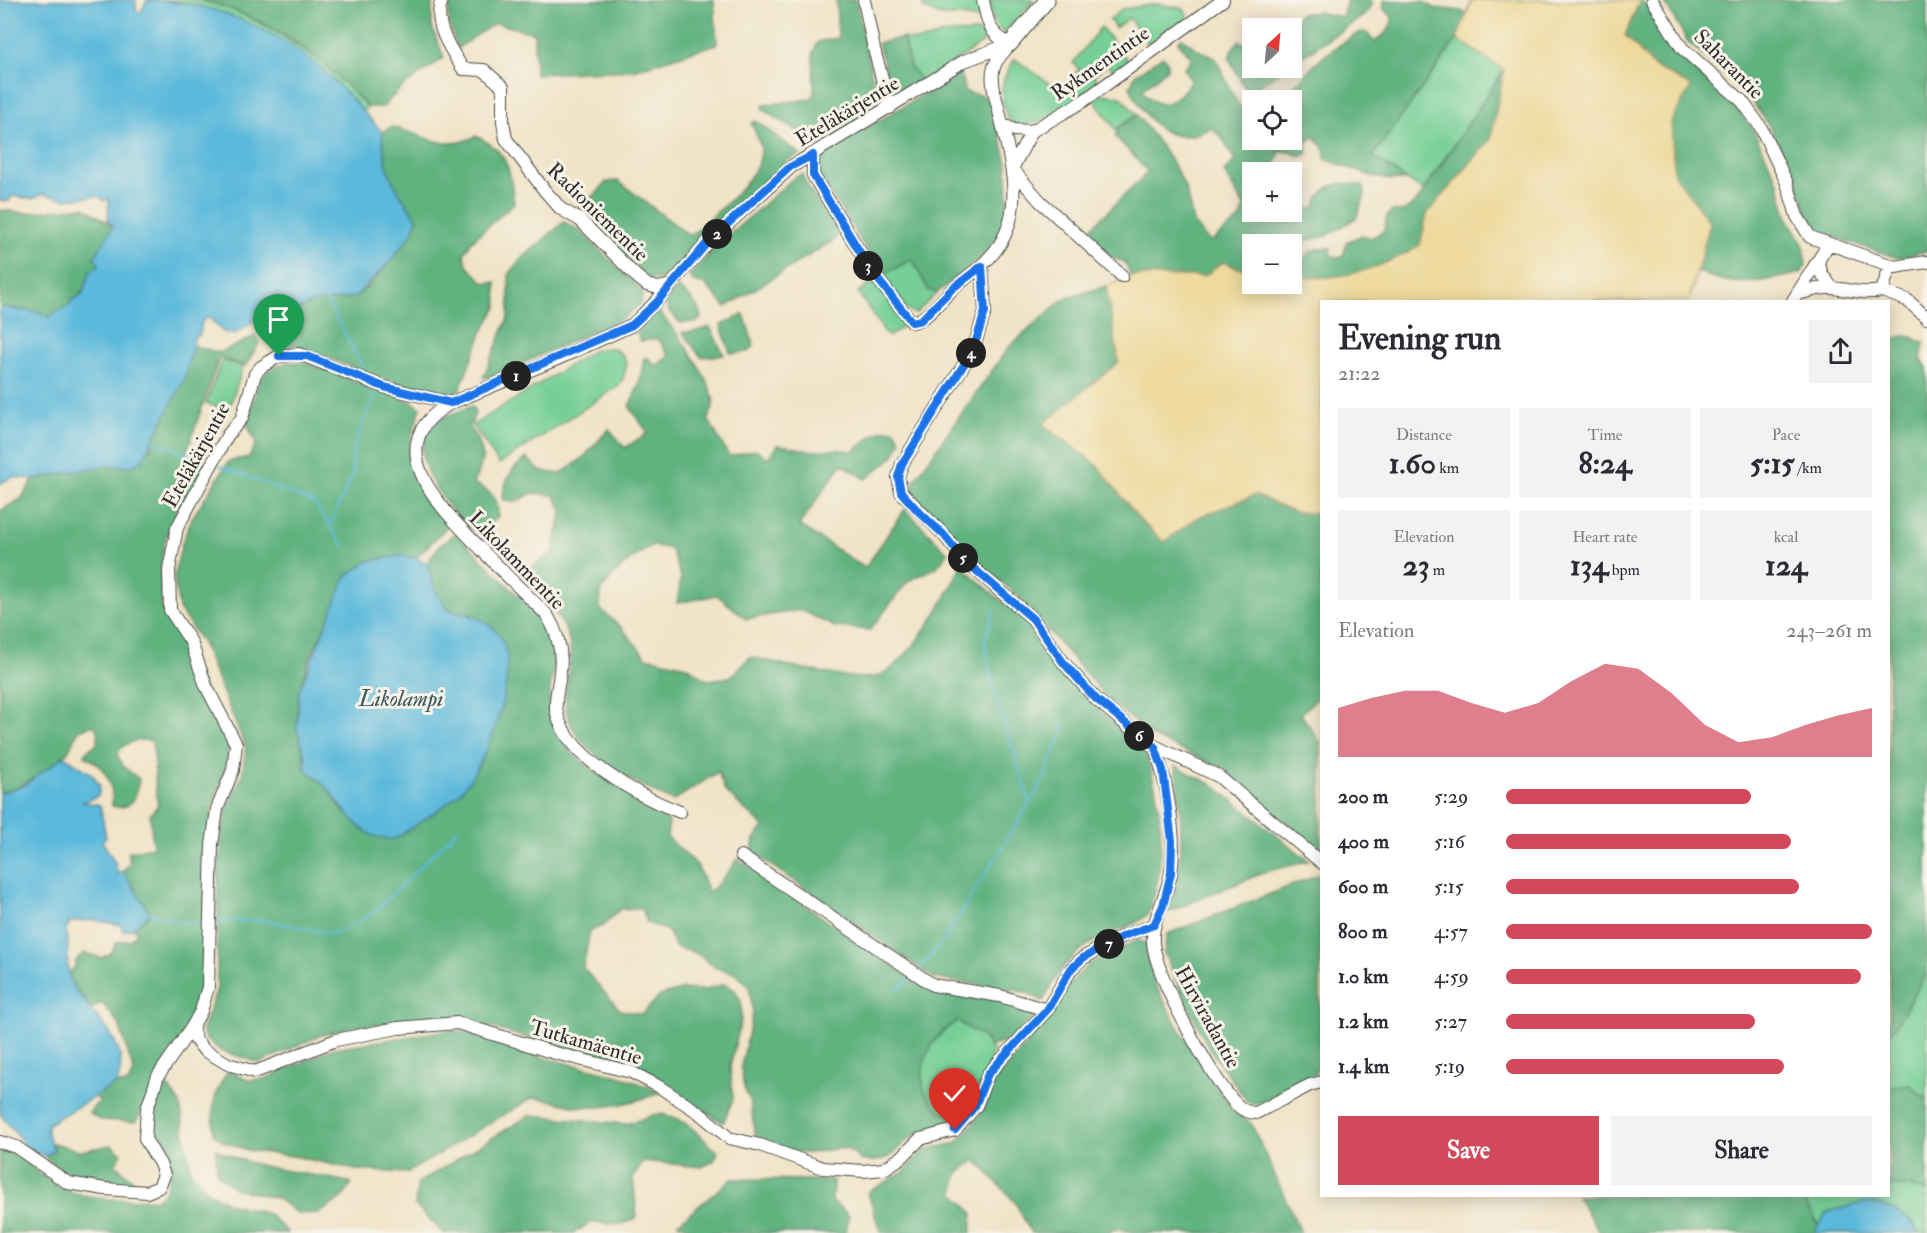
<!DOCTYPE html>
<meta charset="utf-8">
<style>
:root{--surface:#fff;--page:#f2f2f3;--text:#2b2b33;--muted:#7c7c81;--accent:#d1495b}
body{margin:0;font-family:"IM FELL Double Pica",serif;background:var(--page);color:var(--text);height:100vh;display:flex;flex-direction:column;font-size:22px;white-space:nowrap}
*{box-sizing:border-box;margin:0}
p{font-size:20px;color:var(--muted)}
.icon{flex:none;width:33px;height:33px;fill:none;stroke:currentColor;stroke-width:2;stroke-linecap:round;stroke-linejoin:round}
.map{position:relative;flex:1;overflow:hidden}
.panel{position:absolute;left:1320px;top:300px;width:570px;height:897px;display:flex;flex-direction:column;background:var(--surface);border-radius:0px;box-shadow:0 3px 15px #0003}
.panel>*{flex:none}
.needle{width:39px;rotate:26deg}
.tools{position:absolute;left:1242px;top:18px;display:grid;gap:12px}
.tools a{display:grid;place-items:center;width:60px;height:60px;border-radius:0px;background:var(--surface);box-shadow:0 3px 15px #0003;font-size:30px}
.pin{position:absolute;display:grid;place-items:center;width:51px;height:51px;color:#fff;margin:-62px -26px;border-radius:50% 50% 50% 0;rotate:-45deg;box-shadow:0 0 6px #0007}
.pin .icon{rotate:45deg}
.km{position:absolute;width:30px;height:30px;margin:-15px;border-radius:50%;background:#222;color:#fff;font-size:16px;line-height:30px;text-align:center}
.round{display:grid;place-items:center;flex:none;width:63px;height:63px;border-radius:0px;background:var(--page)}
.head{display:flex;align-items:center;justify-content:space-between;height:102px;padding:0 18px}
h1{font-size:33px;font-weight:700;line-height:45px}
.stats{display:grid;grid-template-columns:repeat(3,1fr);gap:9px;height:102px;padding:6px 18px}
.stats div{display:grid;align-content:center;border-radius:0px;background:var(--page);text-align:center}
.stats b{font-size:30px;font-weight:700}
.stats small{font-size:16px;font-weight:400}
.stats p{font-size:16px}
.chart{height:168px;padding:12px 18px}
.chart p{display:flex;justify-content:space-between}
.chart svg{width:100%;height:108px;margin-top:6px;fill:var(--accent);opacity:.7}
.primary-button{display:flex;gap:12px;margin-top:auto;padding:12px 18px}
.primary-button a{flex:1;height:69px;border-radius:0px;background:var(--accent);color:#fff;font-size:24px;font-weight:700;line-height:69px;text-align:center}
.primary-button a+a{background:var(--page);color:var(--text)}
ul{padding:0 18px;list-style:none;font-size:20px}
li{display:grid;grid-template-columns:96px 72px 1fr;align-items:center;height:45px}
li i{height:15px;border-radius:8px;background:var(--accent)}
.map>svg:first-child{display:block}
</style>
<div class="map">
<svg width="1927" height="1233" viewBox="0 0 1927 1233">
<rect width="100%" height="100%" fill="#f7f3e8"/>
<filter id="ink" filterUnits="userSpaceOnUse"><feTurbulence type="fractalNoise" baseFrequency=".0167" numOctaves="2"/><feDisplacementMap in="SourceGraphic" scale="12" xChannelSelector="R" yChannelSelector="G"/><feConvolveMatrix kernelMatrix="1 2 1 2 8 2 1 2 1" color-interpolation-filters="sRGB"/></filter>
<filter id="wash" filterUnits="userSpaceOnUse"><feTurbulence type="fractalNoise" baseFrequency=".008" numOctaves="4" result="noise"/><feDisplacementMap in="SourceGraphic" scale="24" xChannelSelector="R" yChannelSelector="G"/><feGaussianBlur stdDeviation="1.35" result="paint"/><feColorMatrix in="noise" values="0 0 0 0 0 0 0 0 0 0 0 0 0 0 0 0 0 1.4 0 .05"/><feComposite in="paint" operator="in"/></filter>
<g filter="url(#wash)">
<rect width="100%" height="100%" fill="#f0e3c6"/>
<path fill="#76cf96" stroke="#507d60" stroke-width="1.5" d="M147,0H198L223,5L274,30L321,61L368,107L356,116Z
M972,0H980L982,15L977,19L962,16H940L923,8V5Z
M989,0H1034L1004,34L994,23Z
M1158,4L1184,9L1188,16L1185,24L1151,47L1129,18L1115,28L1110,20L1122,9Z
M1101,27L1130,63L1116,75L1108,64L1094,75L1101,86C1083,96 1036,130 1017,125C1009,123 1005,114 1004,107C999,86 1004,76 1015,59L1060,91L1079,69L1073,63Z
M977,32L984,34L983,42L923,83L910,67L903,38C919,44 929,38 944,34C954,32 967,33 977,32Z
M1457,39L1504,70L1423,191L1373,156Z
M1103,94L1121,97L1137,115L1129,119L1117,131L1094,100Z
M912,259L929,291L938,292L915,314L905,307L883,275Z
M875,282L904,320L903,327L888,337L858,292Z
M612,348C631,357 628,370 619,386L499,464L473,425L596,349Z
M222,360L243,367L228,411L206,403Z
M1927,972V1100L1910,1085L1889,1088V1037Z
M957,1021L982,1036L993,1051C987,1068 979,1093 967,1106C948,1128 922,1100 921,1078C919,1057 940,1031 957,1021Z
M1889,1186H1910L1927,1192V1233H1814L1819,1225L1802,1196H1888Z"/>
<path fill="#60b27f" stroke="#466e55" stroke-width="1.5" d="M198,0H432V27L444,58L401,88L383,107H368C353,92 338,76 322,62C288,34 241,8 198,0Z
M451,0H714L717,44L633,70L535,74L534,33L495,23L458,48C451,32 445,17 451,0Z
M836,0H856L873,81L882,105L820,145L762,109L764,105L810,99L814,95L813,52L818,42L838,38Z
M1347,0H1372V6L1365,15L1292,63V28H1289L1299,14L1318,12L1342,17Z
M1383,0L1423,2L1435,8L1462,11L1467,16L1457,39L1373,156L1407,180C1377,182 1352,169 1325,159V151L1315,136L1306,143L1308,153L1300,157L1291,152H1280L1272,172H1252V212H1292V199L1303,208H1315C1321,183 1341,180 1363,186L1365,195L1356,218L1327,236L1306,240L1292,252V244H1252V270L1236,268L1223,262L1205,276H1131L1125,262L1111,257L1088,231L1148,172L1115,136L1119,127L1137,115C1152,134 1175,163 1184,185C1195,212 1184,220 1211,242L1242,217L1244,206L1224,172L1235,160L1222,138L1211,128C1169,150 1147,123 1130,87L1135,75L1163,56L1167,61V69L1142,90C1160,115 1178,101 1191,81L1184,68L1192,58L1178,42L1182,38L1200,51L1215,57L1237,103L1244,110L1252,105V140H1292V100H1275C1294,90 1305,72 1321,59C1333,48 1347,40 1361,32L1367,33L1374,42C1384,35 1392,30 1392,17L1383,8Z
M1640,0L1649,7L1673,52L1737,106L1754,131L1778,182L1788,219L1804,246L1806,265L1801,273C1761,282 1736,290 1697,271L1710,223L1674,175L1671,122L1690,86L1654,67L1625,35Z
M1663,0H1927V251L1898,258L1819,232L1807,213L1795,176L1766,121L1745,92L1688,42Z
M903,38L910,67L923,83L897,98L893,97L878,43Z
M1239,41L1252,47V68H1285L1253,90L1245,89L1229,58L1233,48Z
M1504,70L1491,139L1427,214L1421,245C1384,269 1335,283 1292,276V265L1301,263C1308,250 1317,248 1331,248L1330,255L1339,258L1344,255L1346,242L1362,235L1371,238L1384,231L1387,216L1392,211L1403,212L1418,200Z
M958,74L961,75L965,92L984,96L992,104L1007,163L1008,210L1001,232L988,251L938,292L929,291L912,259L883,275L819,176L817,161L821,155Z
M756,121L800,154L788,160L702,239L667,279H649L575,209L597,193L606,182L618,181L690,236C710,217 762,179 761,150C760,142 755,131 751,123Z
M391,127C423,133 442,154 476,136C508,151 511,170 514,203L471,242L464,254L468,267L485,283L496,282L497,307L482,333L459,391L444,396L384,379L297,346L279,345L272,339C276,322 294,308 311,303C324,298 340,302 353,297C370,291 411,236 417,219C394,187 384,173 382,132Z
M803,174L804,180L826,217L831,218L840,232L834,240L726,307L705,284L695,283L689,276L719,244L795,177Z
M84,207L113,226L94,259L99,262L97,268L91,270C86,291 74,308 51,315L50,318L26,310L0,307V210L27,213Z
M564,222L578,229L643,292L641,303L623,318L494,376L483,378L509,315V275L520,260Z
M1106,286L1119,362L1043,425L1097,465L1140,520L1164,542L1198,517L1255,495L1295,512L1321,514V694L1301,714L1321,743V853L1224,769L1151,736L1108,699L1018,596L970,555L951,532L923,508L912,491L914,481L1008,348L1062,300Z
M678,288C688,294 700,306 701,318L697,322L680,323L669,311L665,300Z
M659,312C676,331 706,372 713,397C715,405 712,412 708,419L729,456L757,450L768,458L777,445C790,445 803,451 815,451C829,450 840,448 853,452C866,441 878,427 895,430L901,441L893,457L866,479L842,464L799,525L865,568L905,509L948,553L936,568L908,581L870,630L835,627L801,610L746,619L717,595L677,603L681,577L671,549L653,545L622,566L601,590L600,609L621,627L646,657L687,666L707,680L730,677L750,657C775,662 858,684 878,676C911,662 947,597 961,566L1027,623L1050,663L1146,754C1161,798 1167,854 1153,899C1151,905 1150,912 1146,916C1136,925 1121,929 1109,934C1072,950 1061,967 1043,1001L1026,992L934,978L752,852L754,839L764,827L725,791L718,772L673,801C637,785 573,753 566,709C562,687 575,662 569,640C563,615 540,597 523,578L530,568L553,553L562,510L554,495L532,493L515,503L503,500C503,481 511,468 527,458L540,471L560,474L583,458L609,429L625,448L648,433L629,406L639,385L644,359L647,357L656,366L669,356L658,339L640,341L637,334L648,315Z
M744,314L754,346L748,352L730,353L721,325Z
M710,327L724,355L701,357L682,332H693Z
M1907,335L1924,343L1921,359L1927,367V972L1889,1037L1888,340Z
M255,336L260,342L245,366L219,358L185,457L207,465L178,509L165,540L161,565L162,606L188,653L229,743L226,767L212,808L203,983L195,1011L136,1122L100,1120L89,1113L96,1104L101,1102L94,1096L116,1084H127L134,1072L119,1024L102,1003L92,1008L74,988L67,972L73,970L77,959L85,953L101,958L111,953L117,942L130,940L137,933L134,928L150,914L123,871L130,863L128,852L153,847L150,815L158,805C152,782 158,761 151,740C136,740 125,741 117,754L123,766L139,779C136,797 133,811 112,806C114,784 105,765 85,756L86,751L97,744L98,734L95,726C69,728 78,742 64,756C54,767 15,792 0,793V511L21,499L34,479L103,466H130L150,449L161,419L185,378L191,345L220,353Z
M287,362L305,363L412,402L421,408C417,421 410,435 409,449C407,480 430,504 449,525L416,558L399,556L369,561C336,609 292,666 298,728C299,742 306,754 305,769L326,786L346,815L471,614L448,610L435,590L427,563L439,546L456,533L541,619L552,639L555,661L550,689V717L571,752L604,779L660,812L669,822L667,837L697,865L708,892L719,883L738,859L926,989L966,997L996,999L1035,1012L1034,1017C1021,1030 1009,1044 990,1046L982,1036L957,1021C928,1038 909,1078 934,1105C940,1112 946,1116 955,1114V1122C943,1132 932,1128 919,1133C905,1138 900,1150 889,1157C880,1162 870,1162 860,1160C846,1139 828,1153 808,1153C790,1154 770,1142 755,1134L750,1100L744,1088L741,1067L753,1013L749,986L734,973L716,968L696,953L675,947L668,931L647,923L642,909H620L604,925L590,931L583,968L620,1010L642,1014L660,996L683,989L704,990L724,984L735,990L741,1001V1021L730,1067L733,1100L723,1123L646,1073L616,1060L561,1048L453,1016L347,1028L319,1036L260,1063L221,1051L205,1039L202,1029L217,989L218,872L222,832L226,809L242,776L246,748L202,643L179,609L174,576L182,543L192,518L229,461L249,457L256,444L247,424L258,384L268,370Z
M472,406L475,413L470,427C485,451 487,458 473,483C490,491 500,497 498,517L484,529L472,530C450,511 407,462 428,430C436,417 458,412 472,406Z
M1175,766L1213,785L1309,861L1265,872L1166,913C1187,870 1182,813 1175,766Z
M1321,874L1320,1061L1315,1074L1261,1103H1248L1208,1046L1183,996L1164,953L1167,934Z
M1138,940L1147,944L1148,959L1156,986L1178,1027L1233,1111L1251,1123L1301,1233H1140L1114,1229L1109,1233H1031L1015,1202L976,1160L957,1174L954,1193L973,1213L971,1233H883L879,1229L868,1192L904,1172L924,1150L956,1143L975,1122L987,1102L994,1082L1044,1023L1070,984L1089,964Z
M451,1030C478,1033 501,1045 527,1053C572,1067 618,1070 660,1093C631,1103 604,1110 573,1106C558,1104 547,1097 532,1098L407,1173L356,1170L299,1157L251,1151L224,1142L214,1134C212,1105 212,1096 228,1071L248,1080L264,1079L334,1048Z
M161,1078L180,1103L190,1169L208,1192L228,1203L269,1214L288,1233H0V1149C24,1154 37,1176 59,1187C88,1201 125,1200 157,1199L166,1190L170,1172L150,1138Z
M1910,1085L1927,1100V1192L1909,1186H1889V1088Z
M656,1114C684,1114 698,1135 718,1152L714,1161L702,1167L643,1161L633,1177L637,1218L622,1224L590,1223L574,1233H443L415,1205L418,1183L530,1115L627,1124Z
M53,1143L81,1151L111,1145L122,1153L115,1164L134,1181L135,1185C102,1185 68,1180 44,1156L54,1151Z
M216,1149C257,1171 308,1172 352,1183L343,1197L320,1213L298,1214L277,1198L236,1189L217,1174Z
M732,1179L833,1180L832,1201L849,1215L846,1233H700L678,1223Z
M1577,1196H1802L1819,1225L1814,1233H1600Z"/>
<path fill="#eeda9e" stroke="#8c8264" stroke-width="1.5" d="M1472,0H1640L1625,35L1654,67L1691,86L1671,122L1674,174L1710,223L1689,301L1322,302L1321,514L1295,512L1255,495L1198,517L1164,542L1140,520L1097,465L1043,424L1119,362L1106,286L1131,276H1205L1223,262L1236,268L1252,270V284H1292V276C1335,283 1384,269 1420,245L1427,214L1491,139L1504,70L1457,39Z"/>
<path fill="#5cb9db" stroke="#447283" stroke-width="1.5" d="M0,0H136V11L141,12L147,0C207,0 268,26 315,63C339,83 361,109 382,132C384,173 394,187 417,219L412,233L392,259L355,297L311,303L284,318L268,312L235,334L223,332L208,317L202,322L200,335L195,336L185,378L141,462L130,466H103L34,479L12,477L0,484V307L41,313L50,318L51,315L69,306L72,300L82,295L91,270L97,268L99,263L94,259L113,226L108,220L109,198L104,201L99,196L65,199L43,194L33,199L12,196L9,201H0Z
M399,556L416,558L427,563L435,590L448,610C468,614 492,619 502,640C520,676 487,762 462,790C448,806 413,826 395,839C360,841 347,811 327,788C321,781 313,775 305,769L306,758L297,729L299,691L346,576L369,561Z
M64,756L92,774L100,786L98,796L83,802L100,805L106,837L102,841L116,864L117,874L123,871L150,913L134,928L123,931L121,925L94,920L70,922C62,935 67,932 68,943C68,958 65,972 74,987C93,1018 135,1044 116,1084L48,1124L47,1133L54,1151L44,1156L27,1148L0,1114V793L23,786Z
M1866,1202C1888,1206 1908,1213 1919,1233H1814L1827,1212Z"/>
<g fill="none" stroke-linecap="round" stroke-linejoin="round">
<path stroke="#5cb9db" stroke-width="2" d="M327,301L366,373
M153,441L206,461
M220,466L314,503L343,545
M330,525L352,476L354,446L376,390
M994,610L985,642L993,688L1030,803
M150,913L175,921L203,925
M218,922L264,920L332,934L347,929L378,909L458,829
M920,968L940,946L1030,803L1046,775L1065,725
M898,990L909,979
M1862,1196L1866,1202"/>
</g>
</g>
<g filter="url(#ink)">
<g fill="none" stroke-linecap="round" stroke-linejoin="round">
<g stroke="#494742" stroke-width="14">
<path id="minor" d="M442,0C432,23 451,50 463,69L484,70L503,87V122L506,139L545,191L561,209L580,220L636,276L647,285L658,288L671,285
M864,0L874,49L890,108
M983,0C987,20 989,35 1010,44
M1652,0L1682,48L1742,101L1760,126L1787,183L1797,216L1810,237L1895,267L1927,262
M1002,124L1014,130L1032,131
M813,155V175L872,272L912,322C929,319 941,299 954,288C970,274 988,263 1000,244C1026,203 1008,151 998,107C995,96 990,79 994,67C996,59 1005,51 1010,44
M1012,169L1032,131L1082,102L1223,0
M1012,169L1040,201L1122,276
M1818,262L1822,274L1832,288
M982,266L985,312L973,350L902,464L898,477L901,492L944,535L965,561L1033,619L1063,662L1096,699L1148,743L1218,776L1322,863
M1882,291L1907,300L1927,318
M1882,291L1890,266
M1798,294C1812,290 1825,286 1840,289C1856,291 1866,294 1882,291
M1792,302L1828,245
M451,403C375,446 442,509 482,550C503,572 525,593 547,615C558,633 563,651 560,672C559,685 555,696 556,709C563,756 640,797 680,812
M1155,747C1167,782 1177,837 1171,873C1167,897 1151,920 1153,943C1157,979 1211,1078 1236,1104C1242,1110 1249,1113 1256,1113L1310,1085L1322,1082
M741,856L933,985L1000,996L1047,1010
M192,1027L195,1039L204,1050L228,1064L255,1072L336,1040L398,1028L457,1023L555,1053L631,1072L658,1086L698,1112L729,1138L760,1145L823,1168L863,1171L884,1169L902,1157L920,1139L955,1130L976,1106L988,1074L1047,1010L1071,969L1083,958L1123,936L1154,925
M0,1142L16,1147L68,1183L105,1189L147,1192L159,1187L162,1180L164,1175L160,1164L145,1139L147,1109L158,1076L192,1027L201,1011L208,987L212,845L217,809L233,770L236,744L206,686L191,642L170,610L169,570L177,528L227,436L242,418L255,374L261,367L279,356L299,354L384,387L451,403L557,359L632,325L657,301L708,242L791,167L964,61L1010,44"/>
</g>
<g stroke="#494742" stroke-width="17">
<path id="major" d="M1010,44L1047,0"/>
</g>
<use href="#minor" stroke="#fff" stroke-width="12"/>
<use href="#major" stroke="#fff" stroke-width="15"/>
</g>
</g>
<g fill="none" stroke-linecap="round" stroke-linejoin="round" filter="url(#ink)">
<g stroke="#fff" stroke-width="12">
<path id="route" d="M279,356H307L384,387L451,403L632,325L657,302L708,242L790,167L813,155V175L872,272L912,322L921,320L953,288L982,266L985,312L973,350L902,464L898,477L901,492L918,511L944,535L965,561L1033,619L1063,662L1096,699L1155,747L1163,770L1172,841L1171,873L1163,906L1154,925L1123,936L1083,958L1071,969L1047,1010L988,1074L975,1106L955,1130"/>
</g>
<use href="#route" stroke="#1a73e8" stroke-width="8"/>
</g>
<g text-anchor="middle" stroke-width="6" stroke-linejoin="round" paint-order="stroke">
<g font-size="21" fill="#2b2b2b" stroke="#f7f3e8">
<text transform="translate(1100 63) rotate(-35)" y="7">Rykmentintie</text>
<text transform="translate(1729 64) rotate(45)" y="7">Saharantie</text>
<text transform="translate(847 111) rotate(-31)" y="7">Eteläkärjentie</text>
<text transform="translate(598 212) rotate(44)" y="7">Radioniementie</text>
<text transform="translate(196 455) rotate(-61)" y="7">Eteläkärjentie</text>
<text transform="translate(517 560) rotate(46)" y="7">Likolammentie</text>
<text transform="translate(1208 1017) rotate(61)" y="7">Hirviradantie</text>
<text transform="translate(586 1042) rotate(16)" y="7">Tutkamäentie</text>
</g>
<g font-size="22" font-style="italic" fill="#3a5660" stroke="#f7f3e8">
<text x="401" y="706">Likolampi</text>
</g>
</g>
</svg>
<div class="tools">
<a><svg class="needle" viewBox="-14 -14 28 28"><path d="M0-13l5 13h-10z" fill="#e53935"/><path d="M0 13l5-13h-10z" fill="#7c7c81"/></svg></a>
<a><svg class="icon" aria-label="locate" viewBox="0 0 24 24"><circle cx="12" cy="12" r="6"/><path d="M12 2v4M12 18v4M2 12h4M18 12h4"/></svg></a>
<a>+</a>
<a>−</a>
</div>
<div class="pin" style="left:279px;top:356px;background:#1e9e55"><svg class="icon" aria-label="arrive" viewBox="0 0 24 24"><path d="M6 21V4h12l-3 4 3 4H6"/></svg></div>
<div class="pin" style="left:955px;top:1130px;background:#d93025"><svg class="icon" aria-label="check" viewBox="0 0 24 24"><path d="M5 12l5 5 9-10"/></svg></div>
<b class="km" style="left:516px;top:376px">1</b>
<b class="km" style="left:717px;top:234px">2</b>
<b class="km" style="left:868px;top:266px">3</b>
<b class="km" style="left:971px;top:353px">4</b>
<b class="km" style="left:963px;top:558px">5</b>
<b class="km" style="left:1139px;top:736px">6</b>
<b class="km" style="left:1109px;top:944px">7</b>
<section class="panel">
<div class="head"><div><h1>Evening run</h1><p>21:22</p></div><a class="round"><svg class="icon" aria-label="share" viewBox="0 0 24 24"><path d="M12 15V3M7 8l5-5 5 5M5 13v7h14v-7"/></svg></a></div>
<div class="stats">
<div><p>Distance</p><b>1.60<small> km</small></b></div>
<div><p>Time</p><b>8:24</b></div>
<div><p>Pace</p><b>5:15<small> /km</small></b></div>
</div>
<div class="stats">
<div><p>Elevation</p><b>23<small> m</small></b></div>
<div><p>Heart rate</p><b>134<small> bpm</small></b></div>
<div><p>kcal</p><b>124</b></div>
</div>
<div class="chart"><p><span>Elevation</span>243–261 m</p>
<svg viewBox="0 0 160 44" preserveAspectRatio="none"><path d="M0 44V24L10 20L20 17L30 17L40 22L50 26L60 22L70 13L80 6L90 8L100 18L110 31L120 38L130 36L140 31L150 27L160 24V44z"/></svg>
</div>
<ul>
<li><b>200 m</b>5:29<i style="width:67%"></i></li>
<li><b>400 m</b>5:16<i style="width:78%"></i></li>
<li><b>600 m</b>5:15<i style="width:80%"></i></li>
<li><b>800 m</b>4:57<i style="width:100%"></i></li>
<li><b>1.0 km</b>4:59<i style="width:97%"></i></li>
<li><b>1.2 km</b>5:27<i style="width:68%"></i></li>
<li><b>1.4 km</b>5:19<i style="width:76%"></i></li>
</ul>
<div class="primary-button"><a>Save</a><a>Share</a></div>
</section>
</div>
